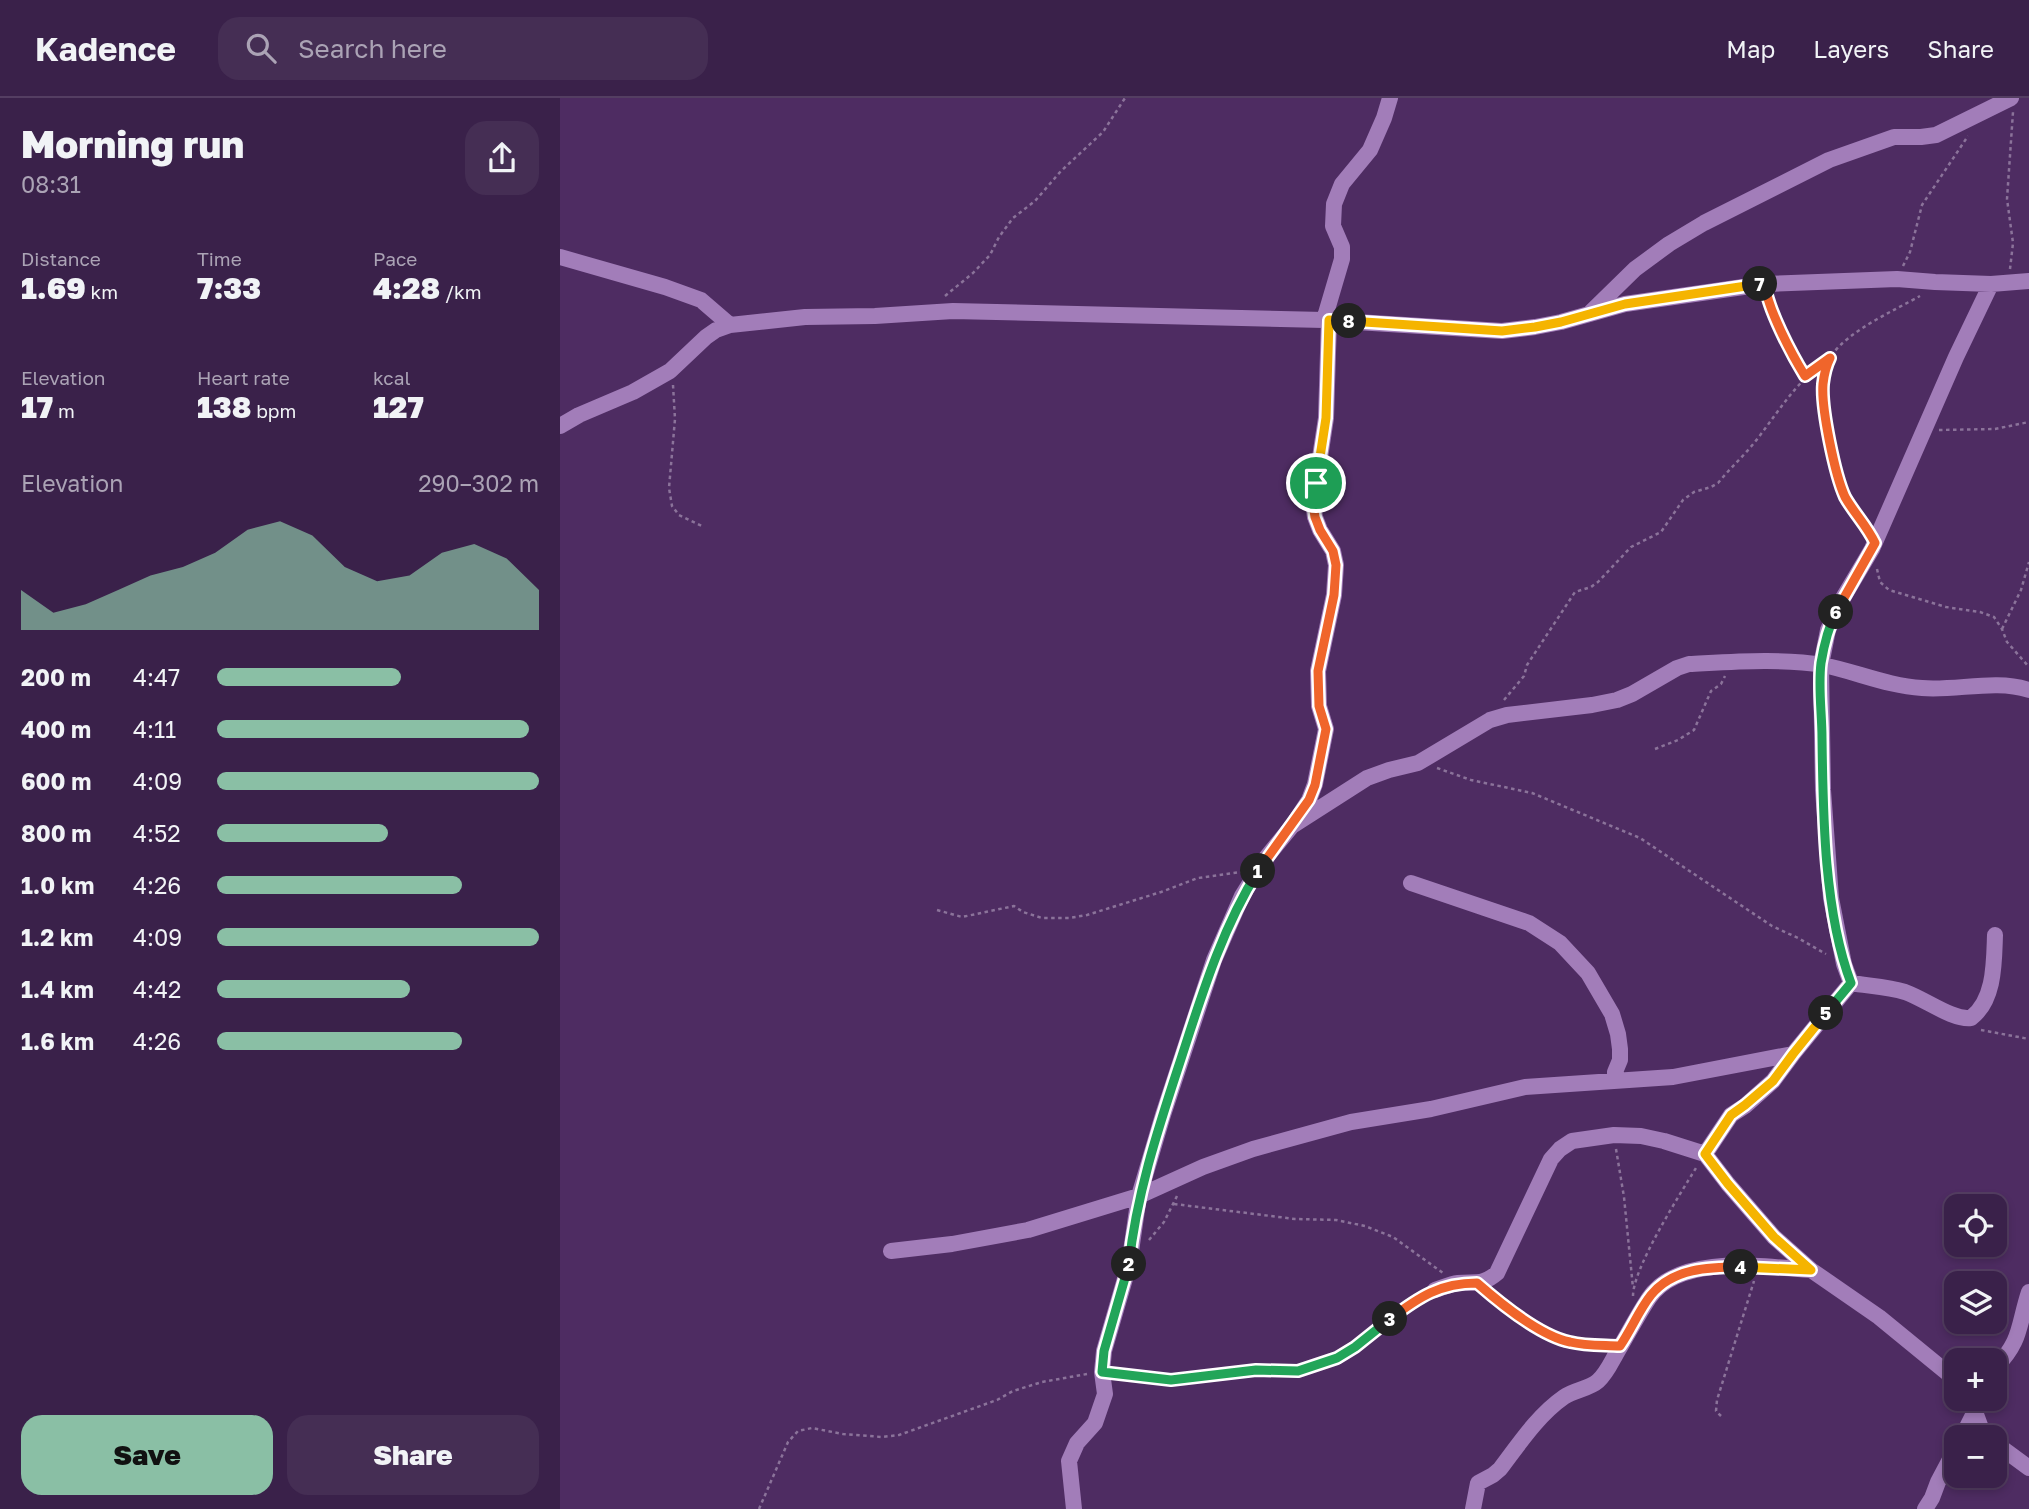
<!DOCTYPE html>
<meta charset="utf-8">
<style>
:root{--surface:#3a214a;--page:#452e54;--text:#f1f3f6;--muted:#aba3b5;--line:#543e62;--accent:#8abfa5}
body{margin:0;font-family:"Golos Text",sans-serif;background:var(--page);color:var(--text);height:100vh;display:flex;flex-direction:column;font-size:26px;white-space:nowrap}
*{box-sizing:border-box;margin:0}
p{font-size:23px;color:var(--muted)}
.icon{flex:none;width:38px;height:38px;fill:none;stroke:currentColor;stroke-width:2;stroke-linecap:round;stroke-linejoin:round}
.map{position:relative;flex:1;overflow:hidden}
.details{display:flex;flex-direction:column;background:var(--surface);width:560px}
.details>*{flex:none}
.buttons{position:absolute;left:1384px;top:1096px;display:grid;gap:14px}
.buttons a{display:grid;place-items:center;width:63px;height:63px;border-radius:14px;background:var(--surface);box-shadow:0 4px 10px #0003,0 0 0 2px var(--line);font-size:35px}
.pin{position:absolute;display:grid;place-items:center;width:60px;height:60px;color:#fff;margin:-30px;border:4px solid #fff;border-radius:50%;box-shadow:0 2px 7px #0007}
.km{position:absolute;width:35px;height:35px;margin:-18px;border-radius:50%;background:#222;color:#fff;font-size:19px;line-height:35px;text-align:center}
.round{display:grid;place-items:center;flex:none;width:74px;height:74px;border-radius:21px;background:var(--page)}
.overview{display:flex;align-items:center;justify-content:space-between;height:119px;padding:0 21px}
h1{font-size:38px;font-weight:800;line-height:52px}
.metrics{display:grid;grid-template-columns:repeat(3,1fr);gap:10px;height:119px;padding:7px 21px}
.metrics div{display:grid;align-content:center}
.metrics b{font-size:30px;font-weight:800}
.metrics small{font-size:19px;font-weight:400}
.metrics p{font-size:19px}
.chart{height:196px;padding:14px 21px}
.chart p{display:flex;justify-content:space-between}
.chart svg{width:100%;height:126px;margin-top:7px;fill:var(--accent);opacity:.7}
.cta{display:flex;gap:14px;margin-top:auto;padding:14px 21px}
.cta a{flex:1;height:80px;border-radius:21px;background:var(--accent);color:#111;font-size:28px;font-weight:800;line-height:80px;text-align:center}
.cta a+a{background:var(--page);color:var(--text)}
ul{padding:0 21px;list-style:none;font-size:23px}
li{display:grid;grid-template-columns:112px 84px 1fr;align-items:center;height:52px}
li i{height:18px;border-radius:9px;background:var(--accent)}
header{display:flex;align-items:center;gap:42px;box-sizing:border-box;height:98px;padding:0 35px;background:var(--surface);border-bottom:2px solid var(--line)}
header strong{font-size:33px}
nav{display:flex;gap:38px;margin-inline-start:auto;font-size:24px}
.search{width:490px;height:63px;background:var(--page);display:flex;align-items:center;gap:18px;box-sizing:border-box;padding:0 24px;border-radius:21px;color:var(--muted);font-size:26px}
main{display:flex;flex:1;min-height:0}
.map>svg:first-child{display:block}
</style>
<header>
<strong>Kadence</strong>
<div class="search"><svg class="icon" aria-label="search" viewBox="0 0 24 24"><circle cx="10" cy="10" r="6"/><path d="M15 15l6 6"/></svg>Search here</div>
<nav><a>Map</a><a>Layers</a><a>Share</a></nav>
</header>
<main>
<section class="details">
<div class="overview"><div><h1>Morning run</h1><p>08:31</p></div><a class="round"><svg class="icon" aria-label="share" viewBox="0 0 24 24"><path d="M12 15V3M7 8l5-5 5 5M5 13v7h14v-7"/></svg></a></div>
<div class="metrics">
<div><p>Distance</p><b>1.69<small> km</small></b></div>
<div><p>Time</p><b>7:33</b></div>
<div><p>Pace</p><b>4:28<small> /km</small></b></div>
</div>
<div class="metrics">
<div><p>Elevation</p><b>17<small> m</small></b></div>
<div><p>Heart rate</p><b>138<small> bpm</small></b></div>
<div><p>kcal</p><b>127</b></div>
</div>
<div class="chart"><p><span>Elevation</span>290–302 m</p>
<svg viewBox="0 0 160 44" preserveAspectRatio="none"><path d="M0 44V30L10 38L20 35L30 30L40 25L50 22L60 17L70 9L80 6L90 11L100 22L110 27L120 25L130 17L140 14L150 19L160 30V44z"/></svg>
</div>
<ul>
<li><b>200 m</b>4:47<i style="width:57%"></i></li>
<li><b>400 m</b>4:11<i style="width:97%"></i></li>
<li><b>600 m</b>4:09<i style="width:100%"></i></li>
<li><b>800 m</b>4:52<i style="width:53%"></i></li>
<li><b>1.0 km</b>4:26<i style="width:76%"></i></li>
<li><b>1.2 km</b>4:09<i style="width:100%"></i></li>
<li><b>1.4 km</b>4:42<i style="width:60%"></i></li>
<li><b>1.6 km</b>4:26<i style="width:76%"></i></li>
</ul>
<div class="cta"><a>Save</a><a>Share</a></div>
</section>
<div class="map">
<svg width="1469" height="1411" viewBox="0 0 1469 1411">
<rect width="100%" height="100%" fill="#4e2c62"/>
<g fill="none" stroke-linecap="round" stroke-linejoin="round">
<path stroke="#8b739a" stroke-width="2.5" stroke-dasharray="3.5 3.5" stroke-linecap="butt" d="M1343,168L1350,154L1362,107L1408,38
M1450,171L1453,145L1447,101L1453,14
M385,198L413,175L430,157L439,139L453,120L475,103L501,73L543,34L565,0
M1207,199L1226,243L1245,278
M113,287L115,321L109,390L112,408L119,417L144,429
M1379,332L1435,331L1469,324
M1307,429C1297,417 1287,404 1281,389C1270,361 1255,283 1272,257C1288,233 1335,212 1360,198
M1317,471L1320,484L1329,492L1386,509L1420,514L1434,519L1442,531L1447,544L1469,569
M1442,531L1461,492L1469,464
M944,602L964,578L967,567L1015,494L1031,489L1038,484L1071,449L1101,434L1123,402L1134,394L1151,389L1158,385C1171,369 1186,356 1198,340C1221,310 1238,281 1270,260
M1095,651L1118,642L1134,632L1151,593L1161,586L1165,578
M877,670L911,682L972,695L1080,740L1212,828L1238,840L1266,856
M377,812L402,819L454,808L463,814L482,820H509L527,817L601,794L638,780L681,774
M1421,932L1469,941
M1056,1051L1064,1099L1073,1190
M614,1106L735,1121L776,1122L805,1128L833,1139L883,1175
M589,1142L604,1124L617,1098
M931,1197L986,1235L1010,1244L1043,1247
M1073,1198C1073,1170 1120,1096 1136,1070
M558,1276L611,1282L696,1272L738,1273L777,1260L864,1198
M1161,1318L1156,1313L1157,1302L1194,1183
M199,1411L228,1344L238,1333L252,1330L283,1336L322,1339L339,1337L437,1302L453,1293L482,1284L527,1276"/>
<path stroke="#a27db9" stroke-width="16" d="M0,159L105,189L141,202L170,227
M1031,214L1075,171L1109,146L1144,125L1269,62L1334,39H1361L1376,37L1451,0
M764,222L782,161V149L773,128L774,106L782,86L810,52L824,20L830,0
M0,328L19,317L73,294L110,273L146,239L156,232L170,227L245,219L315,218L393,213L764,222L942,233L975,229L1001,224L1065,206L1204,186L1337,181L1375,184L1431,186L1469,183
M736,722L749,702L755,686L766,631L759,608L758,573L774,497L776,467L773,453L760,432L755,419L753,405L766,320L769,222
M851,785L969,825L1000,845L1028,875L1052,916L1058,936L1060,951V962L1055,974V983
M1291,885L1284,866L1271,800L1263,692L1261,567L1268,532L1280,505L1312,451L1396,259L1431,186
M1291,885C1309,888 1328,889 1345,894C1365,901 1392,922 1411,920C1435,902 1434,864 1435,837
M1145,1056L1171,1017L1185,1008L1213,983L1233,956L1291,885
M331,1153L392,1146L468,1132L579,1098L643,1069L693,1051L791,1024L871,1011L965,989L1113,979L1233,956
M875,1192C882,1190 890,1186 898,1185C915,1183 922,1188 937,1175L991,1061L1000,1051L1012,1043L1054,1037L1081,1038L1104,1043L1145,1056L1168,1086L1214,1139L1251,1172L1319,1219L1396,1282
M1435,1270C1462,1243 1458,1227 1469,1194
M1410,1300L1421,1330L1427,1339
M1402,1339L1415,1313
M1435,1345L1469,1370
M514,1411L509,1363L517,1345L535,1325L545,1296L542,1274L544,1253L569,1167L579,1098L603,1017L654,862L682,798L705,761L732,728L807,680L829,672L858,665L930,622L947,617L1032,607L1057,602L1072,596L1117,570L1129,566C1170,564 1223,560 1263,567C1297,574 1328,588 1362,590C1397,593 1435,581 1469,592
M913,1411L918,1385L933,1377L940,1371C959,1346 978,1317 1004,1299C1014,1292 1029,1291 1038,1283C1046,1276 1051,1265 1056,1256C1067,1238 1077,1218 1089,1200C1119,1155 1205,1169 1251,1172
M1365,1411L1372,1400L1378,1384L1396,1350"/>
</g>
<g fill="none" stroke-linecap="round" stroke-linejoin="round">
<g stroke="#fff" stroke-width="14">
<path id="split-1" d="M698,773L749,702L755,687L766,631L759,608L758,573L774,497L776,467L773,453L760,432L755,419L753,405L756,385"/>
</g>
<g stroke="#fff" stroke-width="14">
<path id="split-2" d="M569,1166C576,1099 597,1034 618,970C640,903 660,834 698,773"/>
</g>
<g stroke="#fff" stroke-width="14">
<path id="split-3" d="M569,1166L544,1253L542,1274L611,1282L696,1272L738,1273L777,1260L795,1249L830,1221"/>
</g>
<g stroke="#fff" stroke-width="14">
<path id="split-4" d="M830,1221C859,1199 880,1185 917,1185C941,1206 980,1238 1010,1244C1026,1248 1044,1247 1060,1248C1071,1232 1079,1212 1091,1197C1113,1170 1149,1169 1181,1169"/>
</g>
<g stroke="#fff" stroke-width="14">
<path id="split-5" d="M1181,1169L1251,1172L1214,1139L1168,1086L1145,1056L1171,1017L1185,1007L1213,983L1233,956L1266,915"/>
</g>
<g stroke="#fff" stroke-width="14">
<path id="split-6" d="M1266,915L1291,885C1264,814 1263,716 1262,640C1262,616 1258,589 1261,565C1264,547 1268,530 1276,514"/>
</g>
<g stroke="#fff" stroke-width="14">
<path id="split-7" d="M1200,186H1205C1207,210 1232,257 1245,278L1270,260C1266,268 1264,277 1263,286C1261,310 1275,377 1285,399C1294,415 1307,428 1315,445L1276,514"/>
</g>
<g stroke="#fff" stroke-width="14">
<path id="split-8" d="M789,223L942,233L975,229L1001,224L1065,206L1200,186"/>
</g>
<g stroke="#fff" stroke-width="14">
<path id="split-9" d="M756,385L766,320L769,222L789,223"/>
</g>
<use href="#split-1" stroke="#f0652b" stroke-width="9"/>
<use href="#split-2" stroke="#22a559" stroke-width="9"/>
<use href="#split-3" stroke="#22a559" stroke-width="9"/>
<use href="#split-4" stroke="#f0652b" stroke-width="9"/>
<use href="#split-5" stroke="#f5b400" stroke-width="9"/>
<use href="#split-6" stroke="#22a559" stroke-width="9"/>
<use href="#split-7" stroke="#f0652b" stroke-width="9"/>
<use href="#split-8" stroke="#f5b400" stroke-width="9"/>
<use href="#split-9" stroke="#f5b400" stroke-width="9"/>
</g>
</svg>
<div class="buttons">
<a><svg class="icon" aria-label="locate" viewBox="0 0 24 24"><circle cx="12" cy="12" r="6"/><path d="M12 2v4M12 18v4M2 12h4M18 12h4"/></svg></a>
<a><svg class="icon" aria-label="layers" viewBox="0 0 24 24"><path d="M12 4l9 5-9 5-9-5zM3 14l9 5 9-5"/></svg></a>
<a>+</a>
<a>−</a>
</div>
<div class="pin" style="left:756px;top:385px;background:#1e9e55"><svg class="icon" aria-label="arrive" viewBox="0 0 24 24"><path d="M6 21V4h12l-3 4 3 4H6"/></svg></div>
<b class="km" style="left:698px;top:773px">1</b>
<b class="km" style="left:569px;top:1166px">2</b>
<b class="km" style="left:830px;top:1221px">3</b>
<b class="km" style="left:1181px;top:1169px">4</b>
<b class="km" style="left:1266px;top:915px">5</b>
<b class="km" style="left:1276px;top:514px">6</b>
<b class="km" style="left:1200px;top:186px">7</b>
<b class="km" style="left:789px;top:223px">8</b>
</div>
</main>
